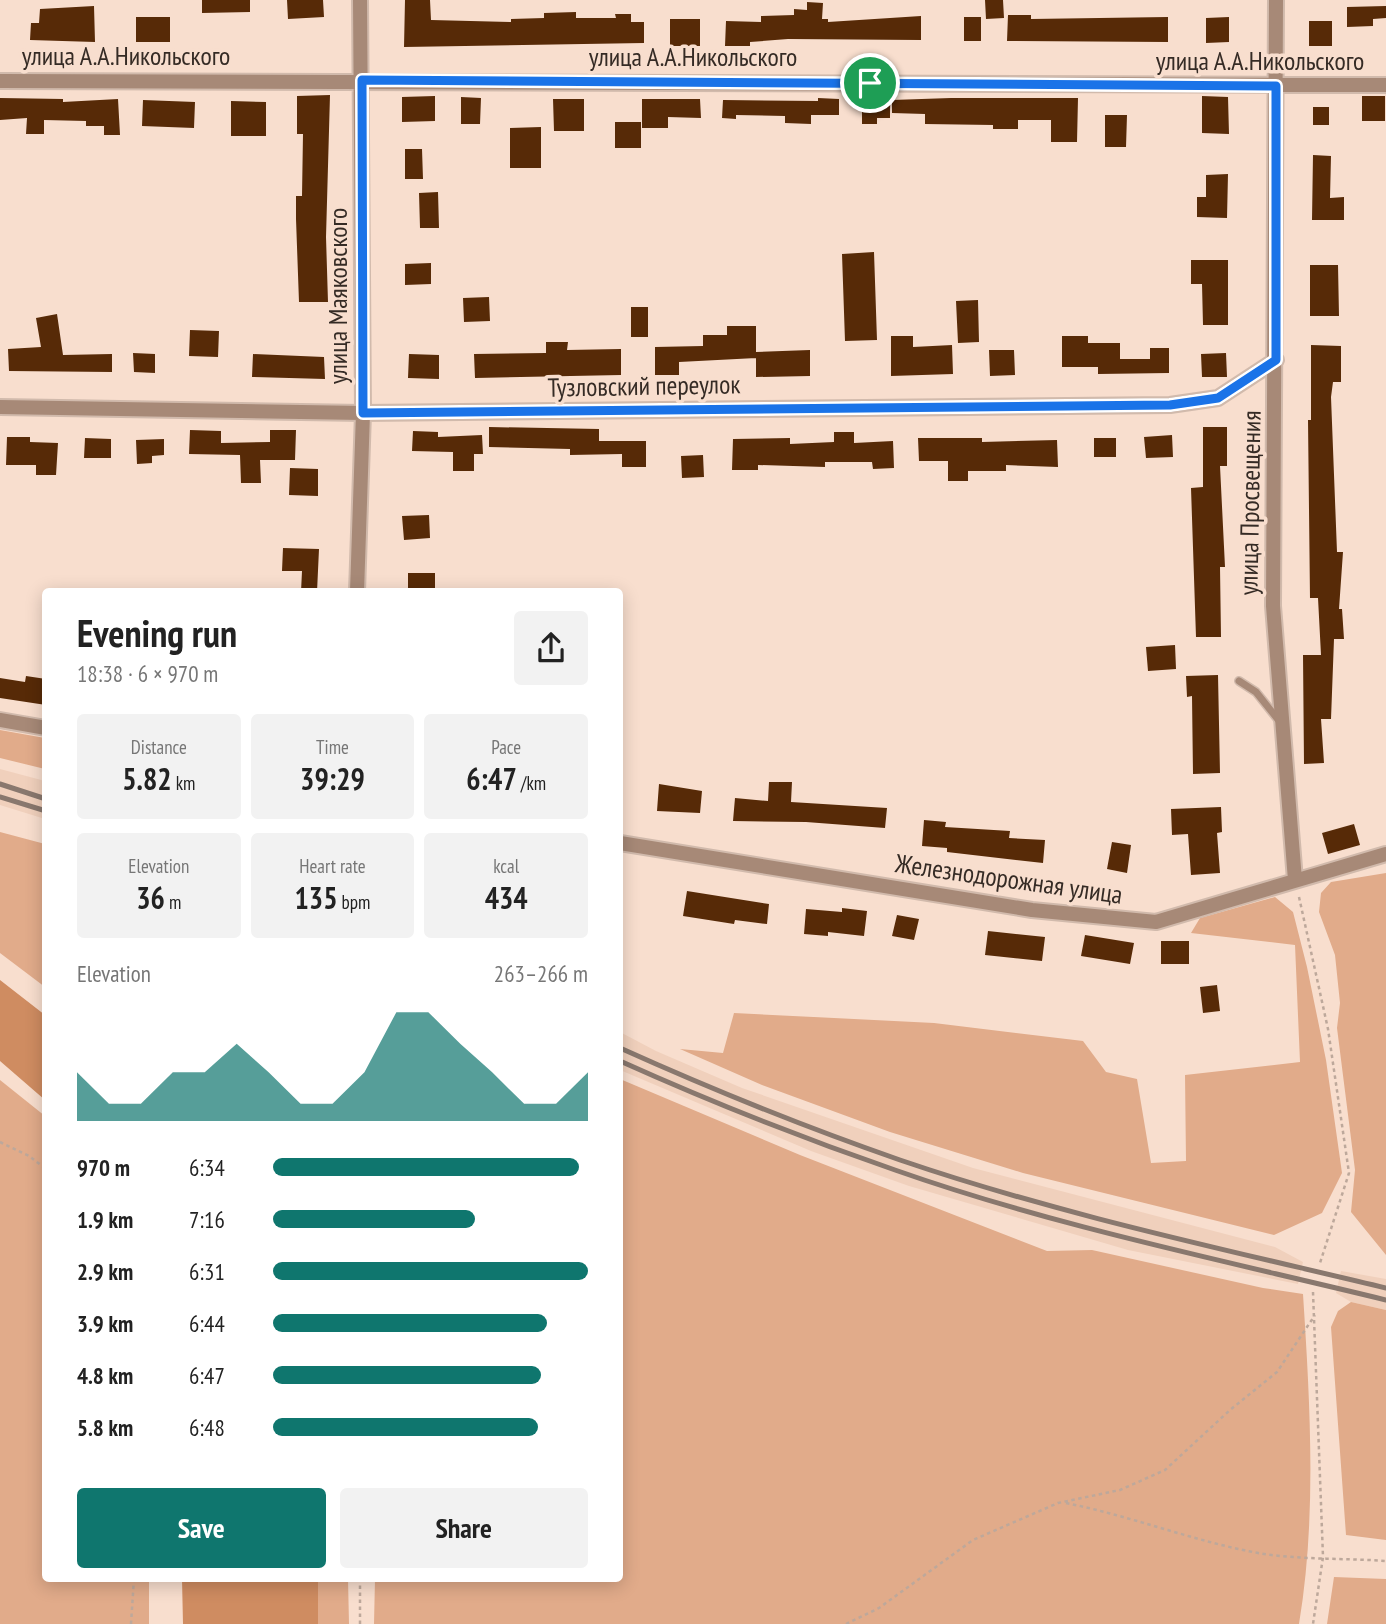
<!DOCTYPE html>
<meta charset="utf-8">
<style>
:root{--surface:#fff;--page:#f2f2f2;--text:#222;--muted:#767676;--accent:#0f766e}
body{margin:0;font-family:"PT Sans Narrow",sans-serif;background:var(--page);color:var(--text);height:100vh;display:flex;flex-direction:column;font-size:26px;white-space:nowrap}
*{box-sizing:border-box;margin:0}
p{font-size:23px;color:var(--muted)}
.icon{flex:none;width:38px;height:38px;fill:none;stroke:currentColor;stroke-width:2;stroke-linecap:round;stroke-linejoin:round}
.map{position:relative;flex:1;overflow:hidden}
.side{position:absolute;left:42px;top:588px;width:581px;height:994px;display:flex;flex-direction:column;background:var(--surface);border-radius:7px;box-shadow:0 4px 18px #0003}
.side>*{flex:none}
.pin{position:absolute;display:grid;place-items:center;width:60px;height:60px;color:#fff;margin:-30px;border:4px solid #fff;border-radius:50%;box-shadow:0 2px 7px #0007}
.round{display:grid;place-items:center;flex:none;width:74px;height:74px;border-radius:7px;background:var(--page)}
.headline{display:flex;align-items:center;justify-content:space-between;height:119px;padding:0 35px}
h1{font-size:38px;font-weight:800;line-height:52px}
.metrics{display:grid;grid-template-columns:repeat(3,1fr);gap:10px;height:119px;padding:7px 35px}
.metrics div{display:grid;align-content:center;border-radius:7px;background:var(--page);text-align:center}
.metrics b{font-size:30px;font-weight:800}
.metrics small{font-size:19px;font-weight:400}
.metrics p{font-size:19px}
.chart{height:196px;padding:14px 35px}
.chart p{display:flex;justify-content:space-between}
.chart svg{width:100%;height:126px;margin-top:7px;fill:var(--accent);opacity:.7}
.button{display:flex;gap:14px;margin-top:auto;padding:14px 35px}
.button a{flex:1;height:80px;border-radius:7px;background:var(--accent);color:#fff;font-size:28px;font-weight:800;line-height:80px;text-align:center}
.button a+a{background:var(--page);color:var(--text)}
ul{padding:0 35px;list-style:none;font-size:23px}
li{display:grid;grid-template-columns:112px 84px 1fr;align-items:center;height:52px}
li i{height:18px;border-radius:9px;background:var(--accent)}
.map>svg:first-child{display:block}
</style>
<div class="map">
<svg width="1386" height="1624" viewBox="0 0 1386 1624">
<rect width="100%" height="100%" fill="#f8dece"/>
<path fill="#f0d0bc" d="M0,769L45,781V819L0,805Z
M620,1032L656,1051L742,1088L973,1168L1275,1247L1303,1262L1298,1284L1128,1250L909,1186L811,1151L620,1070Z
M1341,1271L1386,1279V1310L1351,1302L1336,1293Z"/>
<path fill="#e1ab8a" d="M0,730L45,738V769L0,758Z
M0,832L45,844V987L0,953Z
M1386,873V1255L1351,1212L1355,1170L1337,1028L1340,1003L1335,955L1319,912L1321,893L1331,882Z
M1275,897L1293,912L1307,967L1326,1060L1342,1173L1322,1213L1274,1235L1023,1173L890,1132L762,1085L680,1049L723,1053L734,1013L934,1023L1083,1041L1106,1072L1137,1079L1151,1163L1186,1161L1185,1075L1300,1062L1295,945L1191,933L1200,918Z
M620,1079L800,1155L1047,1251L1092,1250L1263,1288L1303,1294C1310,1403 1317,1516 1299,1624H374L375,1579L620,1578Z
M0,1080L45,1116L46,1578L149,1579V1624H0Z
M1351,1302L1386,1310V1540L1346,1535L1331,1327L1338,1311Z
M1334,1577L1386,1579V1624H1327Z
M318,1579H348L349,1624H318Z"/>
<path fill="#cf8c61" d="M0,980L45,1015V1100L0,1061Z
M182,1579H318V1624H183Z"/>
<path fill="#572a07" d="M202,0H250V12L202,13Z
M287,0H323L324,17L288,19Z
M405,0H430L431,20L511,22V19L544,18V13L576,12V18H616L615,14H631V22H644V43L404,47Z
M985,0H1003L1004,18L986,19Z
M807,2L823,3L822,19H828V22L921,16V40L788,39L750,42V46H725L726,21L761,22V16L794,15V9L807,10Z
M94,6L95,42L30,40L31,23H39L40,9Z
M1386,6V18L1373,19V26L1347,27V7Z
M1008,15H1031V19L1168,17V42L1007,41Z
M136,17H170V42H136Z
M964,17H981V41H964Z
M1229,17V42L1206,43V18Z
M670,19H700V46H670Z
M1309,21H1332V46H1309Z
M330,95L326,237L328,302H299L296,219V196H302L303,134H297V96Z
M435,96V121L402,122V97Z
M1202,96L1228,97L1229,134L1202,133Z
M1362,96H1385V121H1362Z
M461,97L481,98L480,124H461Z
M0,98L63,99V102L118,99L120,135H104V126H86V121L44,120V134H26L27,118L0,120Z
M818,98L839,99V115H811V124L785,123V116L736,115V119L722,118L723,100L818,101Z
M951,98H1078L1077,142H1051V120H1018V129H993V125L925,124V114L892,113V100Z
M553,99H584V131H554Z
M642,99H700L701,118L668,117V128H642Z
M143,100L195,102L194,128L142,126Z
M231,101L266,102V136H231Z
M862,103H890V118H877V124H862Z
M1313,107H1329V125H1313Z
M1105,115H1127L1126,147H1105Z
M615,122H641V148H615Z
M541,127V168H510V128Z
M405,149H422L423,179H405Z
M1313,155L1331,156L1330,198L1344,197V220H1312Z
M1228,174L1227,218L1197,217V197H1206V175Z
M438,192L439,228H420L419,193Z
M874,252L877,340L845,341L842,254Z
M1191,260H1228V325H1203L1202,284H1191Z
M431,263V284L405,285V264Z
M1310,265H1338L1339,316H1310Z
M489,297L490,321L464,322L463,298Z
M978,300L979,342L958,343L956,301Z
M631,307H648V337H631Z
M57,314L63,355L112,354V372L9,371L8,349L41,347L36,318Z
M727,326H756V358L679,362V375H655V347L703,346V335H727Z
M190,330L219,331L218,357L189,356Z
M891,336H913V347L952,345L953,374L891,376Z
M1062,336H1088V343H1120V359H1150V348H1169V373L1098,374V367H1062Z
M546,342H568L567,350L621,349V375L475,378L474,354L546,353Z
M1311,345L1341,346V382H1333L1331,397L1337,552H1343L1339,609H1342L1344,639H1334L1331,719H1321L1324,763L1304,764L1303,655H1321L1318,598H1310L1308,420H1311Z
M810,350V376L756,377V352Z
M989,350H1014L1015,375L990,376Z
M133,353L155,354V373L134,372Z
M1226,353L1227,377H1202L1201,354Z
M253,354L324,357L325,379L252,377Z
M409,354L439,355V379L408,378Z
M489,427L599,429V441H646V467H622V454L570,455V449L489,447Z
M1203,427H1227V466H1220L1225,567H1220L1221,637H1196L1191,488L1203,487Z
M190,430L221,431V443L270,442V430H296L295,460H260L261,483H241L240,455L189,454Z
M413,431L438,432V437L482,435L483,454H474V471H453V452L412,451Z
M834,432H854V443L893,441L894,468L873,469L872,462H825V467L758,465V470H732L733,439L790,438V444L834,442Z
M1172,435L1173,457L1146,458L1144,437Z
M7,437H30V442L58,443L56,475H36V465H6Z
M85,438L111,439V458H84Z
M918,438H982V442L1057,440L1058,467L1006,465V471H968V481H948V461H919Z
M1094,438H1116V457H1094Z
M164,439V455L152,456V463L137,464L136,440Z
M703,455L704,477L682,478L681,456Z
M290,468L318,469V496L289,495Z
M429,515L430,538L404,540L402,516Z
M283,548L319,549L317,592H301L302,571H282Z
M408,573H435V592H408Z
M1175,645L1176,669L1148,671L1146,647Z
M1218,675L1220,773L1193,774L1192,696L1187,697L1186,676Z
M26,676L46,679V705L0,698V678L25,682Z
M769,782H792L791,802L887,808L885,828L806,822L733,821L735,798L768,801Z
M659,784L702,791L700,813L657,811Z
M1221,807L1222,832L1217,833L1220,873L1191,875L1188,834L1172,835L1171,809Z
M924,820L946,822L945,827L1010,831L1009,838L1045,840L1043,863L947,852V848L922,846Z
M1354,824L1360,845L1328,854L1322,833Z
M1112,842L1131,845L1127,873L1107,869Z
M687,891L769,904L767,924L735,920L734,924L683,916Z
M842,908L867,911L864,936L828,932V936L804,934L806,909L842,912Z
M897,915L919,919L914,940L892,936Z
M988,931L1045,937L1042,961L985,955Z
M1085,935L1134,943L1130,964L1081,956Z
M1161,941H1189V964H1161Z
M1217,985L1220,1011L1203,1013L1200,987Z"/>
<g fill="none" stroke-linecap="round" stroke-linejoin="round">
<g stroke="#d1baac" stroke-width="10">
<path id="lane" d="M1239,681L1256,692L1280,722"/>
</g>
<g stroke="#d1baac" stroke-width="18">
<path id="street" d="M1276,0L1273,606L1295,880
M0,81L1386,85
M0,407L363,413L1170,405L1218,398L1276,360
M357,592L363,413L360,0
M0,720L46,728
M620,843L1032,910L1156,922L1386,854"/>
</g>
<path stroke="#bda89b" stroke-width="2.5" stroke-dasharray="3.5 3.5" stroke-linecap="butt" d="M1299,897L1328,1029L1349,1173L1320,1263
M0,1142L29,1156L46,1169
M1313,1292L1323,1557L1313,1624
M1066,1503C1131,1516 1193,1541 1258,1553C1299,1560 1344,1558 1386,1561
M131,1624L134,1578
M360,1624V1578
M846,1624L879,1608L973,1540L1058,1503L1120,1490L1165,1470L1230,1410L1277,1372L1315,1315"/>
<use href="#lane" stroke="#a78977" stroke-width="7"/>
<use href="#street" stroke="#a78977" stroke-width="14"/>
<path stroke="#89786e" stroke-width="5" d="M0,784L46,799
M0,797L46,811
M620,1048C711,1089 805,1127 900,1160C1058,1214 1223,1249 1386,1288
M620,1061C709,1101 802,1138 895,1170C1054,1226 1222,1260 1386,1300"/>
</g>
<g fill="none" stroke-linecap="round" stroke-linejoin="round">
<g stroke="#fff" stroke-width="14">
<path id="route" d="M362,80L1276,86V360L1218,398L1170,405L363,413Z"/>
</g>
<use href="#route" stroke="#1a73e8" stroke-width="9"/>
</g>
<g text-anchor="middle" stroke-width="7" stroke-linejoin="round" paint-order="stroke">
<g font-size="26" fill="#352b25" stroke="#f8dece">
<text x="126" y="65">улица А.А.Никольского</text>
<text x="693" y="66">улица А.А.Никольского</text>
<text x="1260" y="70">улица А.А.Никольского</text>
<text transform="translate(338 296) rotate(-90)" y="9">улица Маяковского</text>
<text transform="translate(644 386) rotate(-1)" y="9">Тузловский переулок</text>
<text transform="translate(1250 503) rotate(-89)" y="9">улица Просвещения</text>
<text transform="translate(1009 879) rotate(8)" y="9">Железнодорожная улица</text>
</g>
</g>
</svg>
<div class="pin" style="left:870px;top:83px;background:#1e9e55"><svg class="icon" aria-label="arrive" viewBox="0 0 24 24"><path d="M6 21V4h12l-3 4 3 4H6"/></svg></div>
<section class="side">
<div class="headline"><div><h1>Evening run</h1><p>18:38 · 6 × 970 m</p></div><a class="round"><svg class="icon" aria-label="share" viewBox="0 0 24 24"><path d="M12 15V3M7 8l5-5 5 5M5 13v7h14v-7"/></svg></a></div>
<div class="metrics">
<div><p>Distance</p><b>5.82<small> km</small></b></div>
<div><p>Time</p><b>39:29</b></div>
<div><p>Pace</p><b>6:47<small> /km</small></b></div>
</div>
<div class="metrics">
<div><p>Elevation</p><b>36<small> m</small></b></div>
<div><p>Heart rate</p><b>135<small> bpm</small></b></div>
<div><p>kcal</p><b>434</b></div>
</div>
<div class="chart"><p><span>Elevation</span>263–266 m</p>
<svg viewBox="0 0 160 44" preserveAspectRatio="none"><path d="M0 44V27L10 38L20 38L30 27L40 27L50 17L60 27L70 38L80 38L90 27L100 6L110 6L120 17L130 27L140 38L150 38L160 27V44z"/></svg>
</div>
<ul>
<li><b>970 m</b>6:34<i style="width:97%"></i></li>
<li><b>1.9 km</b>7:16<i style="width:64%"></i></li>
<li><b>2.9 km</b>6:31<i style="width:100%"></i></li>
<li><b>3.9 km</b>6:44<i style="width:87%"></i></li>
<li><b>4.8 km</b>6:47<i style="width:85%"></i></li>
<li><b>5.8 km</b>6:48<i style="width:84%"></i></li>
</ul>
<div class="button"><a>Save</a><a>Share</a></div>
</section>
</div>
